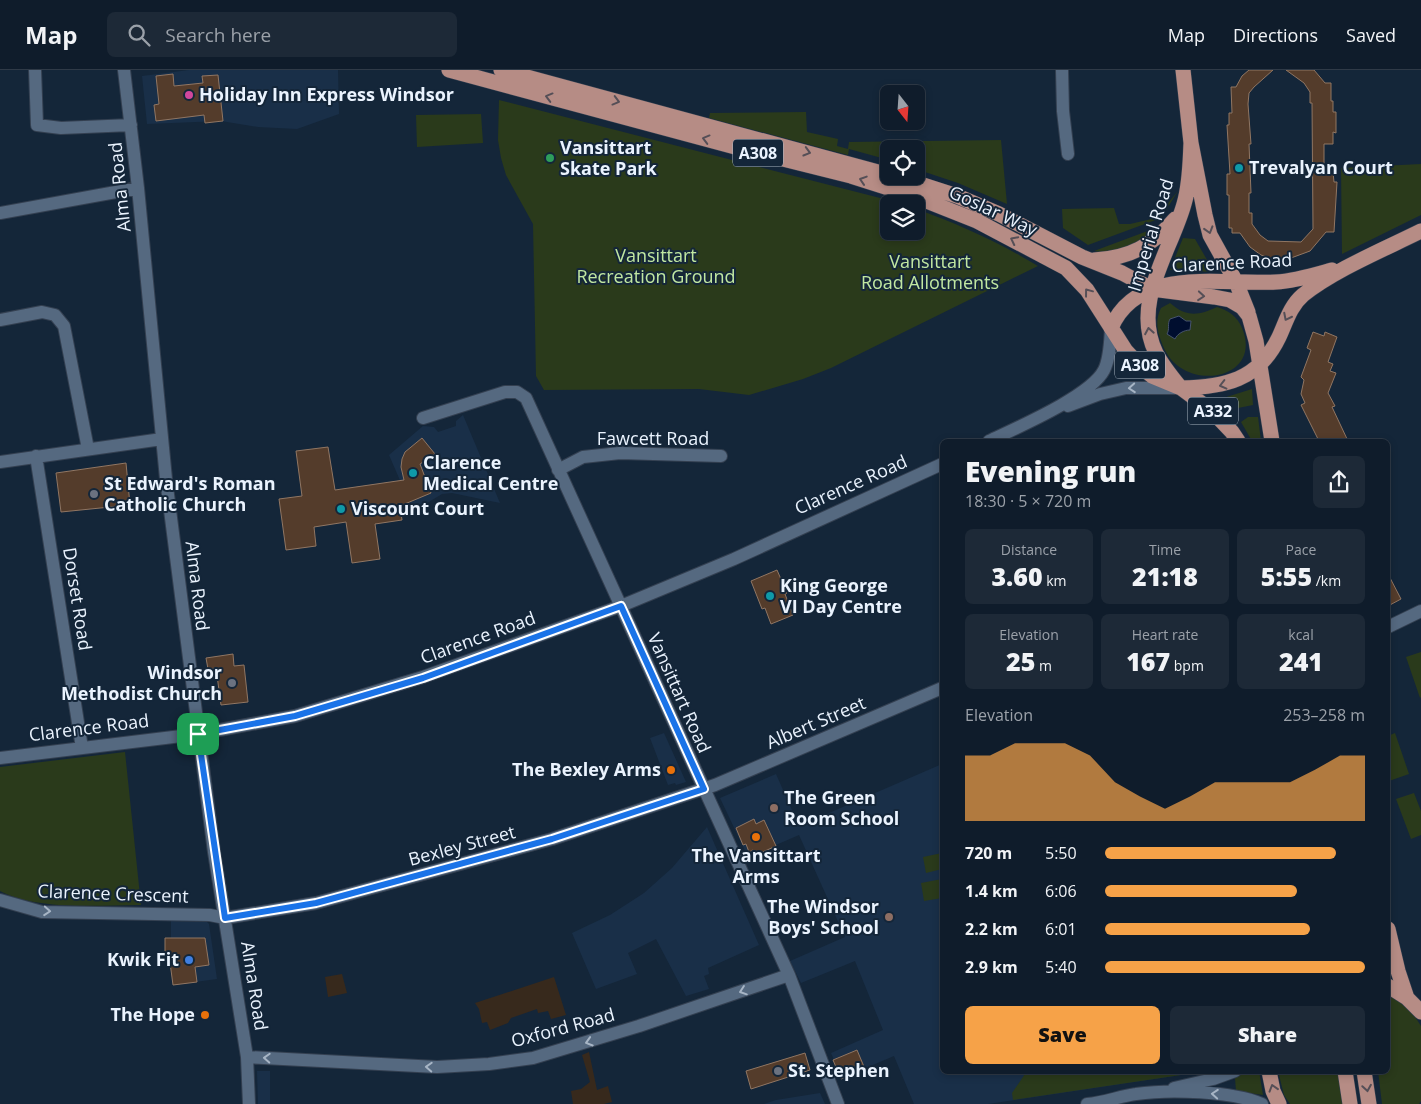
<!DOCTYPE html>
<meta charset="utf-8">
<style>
:root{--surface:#0f1c2b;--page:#1d2937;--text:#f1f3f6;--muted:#9ba1a9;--line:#2f3a47;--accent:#f6a248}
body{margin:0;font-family:"Open Sans",sans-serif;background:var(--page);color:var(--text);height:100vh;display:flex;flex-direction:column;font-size:19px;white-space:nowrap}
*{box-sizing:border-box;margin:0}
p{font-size:16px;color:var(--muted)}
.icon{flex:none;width:28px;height:28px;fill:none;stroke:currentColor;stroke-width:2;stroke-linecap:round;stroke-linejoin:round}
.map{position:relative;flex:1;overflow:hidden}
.drawer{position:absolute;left:940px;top:369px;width:450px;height:635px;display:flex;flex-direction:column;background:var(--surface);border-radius:8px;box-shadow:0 2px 8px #0003,0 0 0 1px var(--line)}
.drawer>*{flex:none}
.needle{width:32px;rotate:163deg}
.controls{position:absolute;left:880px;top:15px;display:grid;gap:10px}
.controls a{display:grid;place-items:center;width:45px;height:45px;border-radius:8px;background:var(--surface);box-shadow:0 2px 8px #0003,0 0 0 1px var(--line);font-size:25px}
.pin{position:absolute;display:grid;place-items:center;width:42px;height:42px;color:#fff;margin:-21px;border-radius:10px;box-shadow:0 2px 8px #0006}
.round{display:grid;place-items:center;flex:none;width:52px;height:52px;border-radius:8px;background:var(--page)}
.headline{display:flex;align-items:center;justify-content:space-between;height:85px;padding:0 25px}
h1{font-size:28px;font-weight:800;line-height:38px}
.stats{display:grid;grid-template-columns:repeat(3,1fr);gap:8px;height:85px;padding:5px 25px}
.stats div{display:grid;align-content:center;border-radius:8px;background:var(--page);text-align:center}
.stats b{font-size:25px;font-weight:800}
.stats small{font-size:14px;font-weight:400}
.stats p{font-size:14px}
.chart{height:140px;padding:10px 25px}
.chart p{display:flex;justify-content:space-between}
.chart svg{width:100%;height:90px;margin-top:5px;fill:var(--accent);opacity:.7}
.primary-button{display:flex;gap:10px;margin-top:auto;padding:10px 25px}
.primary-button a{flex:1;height:58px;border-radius:8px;background:var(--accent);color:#111;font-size:20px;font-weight:800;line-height:58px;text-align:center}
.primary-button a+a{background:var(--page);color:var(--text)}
ul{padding:0 25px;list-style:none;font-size:16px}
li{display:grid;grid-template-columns:80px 60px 1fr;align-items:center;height:38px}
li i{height:12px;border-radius:6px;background:var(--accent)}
header{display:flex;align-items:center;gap:30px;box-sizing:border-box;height:70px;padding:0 25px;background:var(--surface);border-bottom:1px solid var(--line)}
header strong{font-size:24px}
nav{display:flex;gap:28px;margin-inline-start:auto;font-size:18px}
.search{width:350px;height:45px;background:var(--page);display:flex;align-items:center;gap:12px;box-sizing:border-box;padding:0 18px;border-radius:8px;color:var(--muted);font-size:19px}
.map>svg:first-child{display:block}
</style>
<header>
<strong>Map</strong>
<div class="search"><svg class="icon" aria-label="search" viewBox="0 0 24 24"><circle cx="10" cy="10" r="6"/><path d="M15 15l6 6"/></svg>Search here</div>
<nav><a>Map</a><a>Directions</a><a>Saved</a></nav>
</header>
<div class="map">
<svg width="1421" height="1034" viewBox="0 0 1421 1034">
<rect width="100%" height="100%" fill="#142639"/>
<path fill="#192f48" d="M189,0H338L339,44L297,59L258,57L221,51L147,54L142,6Z
M463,345L500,433L452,423L442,424L427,433L415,445L389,385L423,356L434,357L438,362L456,356V351Z
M664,663L686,712L676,715L675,713L668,715L650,668Z
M942,694V1001H1208L988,1034H914L894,986L842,1008L831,983L883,960L855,891L801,913L790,891L845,867L799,765L748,787L720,728L776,704L799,756Z
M707,757L759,875L708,898L709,904L704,906L709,919L686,926L656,869L628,883L637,904L596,919L572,863L610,845L644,823L672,798Z
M171,851L207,852L209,854L217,909L173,915L169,885L165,881V868H171Z
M257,1001H270V1034H258Z
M820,1023L825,1034H764L776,1030Z"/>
<path fill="#37291c" d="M342,904L347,923L328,927L325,907Z
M554,907L566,945L551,949L548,941L538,943L537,939L511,948L508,953L490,960L487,952L482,953L479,939L475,933Z
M589,982L597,1020L608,1016L612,1032L604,1034H573L571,1021L581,1019L590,1012L582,985Z"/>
<path fill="#2a3a1b" d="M499,30L884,129L899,134H889V161H916V139C959,154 1000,173 1038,196L831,298L803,309L749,325L699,319L544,320L536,306L533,154L506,105L501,88L498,70Z
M806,42L807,62L838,69L837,76L848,79L849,72L1001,70L1007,134L958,113L916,99V79H889V90L849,79L848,85L709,48L710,43Z
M481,44L483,73L417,77L416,45Z
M1421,94V145L1342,184L1341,98Z
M1178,121L1161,148L1088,175L1063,158L1062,139L1114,138L1119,154H1130L1156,148Z
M1161,156L1148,172L1105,183L1094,181Z
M1183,168L1195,169L1214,202L1170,200Z
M1170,233C1186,247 1198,246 1217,237C1229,241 1237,246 1242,258C1264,310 1184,324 1164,278C1158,265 1154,251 1161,238Z
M1252,319L1253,335L1233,339L1220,329Z
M1248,347H1258L1261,371H1252L1241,352Z
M1421,582V627L1420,628L1406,587Z
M1395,663L1409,704L1389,711L1388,706V666Z
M125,682L141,835C98,835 39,841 0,821V697Z
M1414,723L1421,741V765L1411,769L1396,729Z
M942,783V799L926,803L923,787Z
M942,809V828L924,831L921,813Z
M1388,924L1393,927L1412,942L1421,956V1031L1419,1034H1382L1378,1001H1388Z
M1027,1001H1208L1013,1030L1012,1023Z
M1249,1001H1259L1263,1025L1236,1021L1235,1008Z
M1278,1001H1340L1345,1034H1290L1284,1025Z"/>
<path fill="#000e2f" stroke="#46536d" d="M1179,246L1186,251H1191L1190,260C1184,260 1177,264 1175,269L1167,264C1170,259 1167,254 1170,249Z"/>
<path fill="#543c2b" stroke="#907663" d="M1249,0H1273L1254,17L1249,23L1248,34L1251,74H1249L1251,123H1249V143H1252V154L1260,165L1268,171L1301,172L1313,159L1312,33H1310V22L1304,13L1286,0H1314L1325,13H1331V31H1333V42H1336V63L1333,62V74H1324V102H1333L1334,112H1337L1334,162H1326L1310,181L1291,188L1272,189L1261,185L1250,177L1240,163H1232V158H1229V125H1227V104H1230L1227,55H1229V43H1232L1231,17H1236L1242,6Z
M173,4L174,16L203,13L202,6L218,5L223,51L205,53L204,45L156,51L154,35L159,34L156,6Z
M1313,262L1324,266L1325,262L1337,267L1328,292L1333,294L1330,301L1336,303L1328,323L1335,336L1332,337L1348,371H1319L1301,335L1305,333L1301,324L1304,310L1301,307L1311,280L1307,278Z
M422,368L435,384L420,394L431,423L400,436L402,450L375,454L380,489L352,493L346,452L314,457L316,476L286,480L279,429L302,426L296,381L328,377L335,420L404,410L401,397L402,389L405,382Z
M126,393L130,435L61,442L56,403Z
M777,500L787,523L785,524L793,545L771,554L765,538L762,539L751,511Z
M1388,504L1401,529L1388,536Z
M233,584L234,596L244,595L248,632L221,635L216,598L208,599L206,588Z
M754,749L756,754L764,750L776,776L756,785L753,780L749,782L746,774L743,775L736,758Z
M165,868H205L209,895L195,897L197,912L173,915L169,885L165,881Z
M857,980L865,999L841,1009L833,990Z
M805,983L810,1000L751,1019L746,1001Z"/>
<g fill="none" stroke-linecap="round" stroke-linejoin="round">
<g stroke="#344051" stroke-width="14">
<path id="minor" d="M35,0L37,55L61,58L131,55
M124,0L138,118L166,409L214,782L247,987L249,1034
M1062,0L1063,41L1068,84
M0,143L138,118
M0,250L42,242L55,245L64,256L88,379
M1068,336L1100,324L1126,318H1178
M423,348L505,322H517L526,328L789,905L838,1034
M989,371C1016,358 1091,326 1104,300C1110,288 1110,272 1111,258
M36,386L82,678
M0,392L162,369
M558,400L583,387L620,383L721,386
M1388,557L1421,541
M0,688L198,664L295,646L423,607L621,536L734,489L942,394
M0,830L42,842L210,845L225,848L316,833L552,769L715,715L942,618
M247,987L437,997L489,994L533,988L639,956L789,905
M1174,1018L1213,1009L1235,1001
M1087,1034C1104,1033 1120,1026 1136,1024C1169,1019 1232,1021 1262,1034"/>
</g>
<g stroke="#344051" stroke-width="16">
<path id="major" d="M449,0L739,78L851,106L914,126L977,151L1066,198L1087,220L1126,281L1141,297L1152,306L1181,318L1212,341L1232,362L1238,371
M501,0L889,105
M1183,0L1191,73L1205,145L1210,165L1236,212L1248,242
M895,106L957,126L999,144L1082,187L1122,203L1152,219L1214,227L1230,230L1242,237L1249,246L1256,271L1272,371
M1094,190C1130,188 1152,176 1175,149
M1111,258C1138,195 1221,215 1276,212C1295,211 1314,205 1332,200
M1180,317C1171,306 1162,295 1156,283C1131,233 1171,181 1184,134C1190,114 1190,93 1191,73
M1181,318C1224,317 1258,311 1279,267C1286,252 1290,236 1303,225C1334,200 1385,179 1421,161
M1388,859L1398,901L1407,928
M1388,916L1407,928L1421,942
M1269,1001L1273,1021L1279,1034
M1345,1001L1350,1034
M1364,1001L1369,1034"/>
</g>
<use href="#minor" stroke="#556980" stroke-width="12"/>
<use href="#major" stroke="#b68c85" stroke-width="15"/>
</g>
<defs><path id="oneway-chevron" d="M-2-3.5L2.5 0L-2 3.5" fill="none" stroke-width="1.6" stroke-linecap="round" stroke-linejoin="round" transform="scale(1.25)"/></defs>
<g stroke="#554f57">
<use href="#oneway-chevron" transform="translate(549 27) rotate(-165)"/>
<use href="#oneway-chevron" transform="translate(616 31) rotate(15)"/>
<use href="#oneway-chevron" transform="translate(706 69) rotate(-165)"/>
<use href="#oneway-chevron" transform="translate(807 82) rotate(16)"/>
<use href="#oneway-chevron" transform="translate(863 110) rotate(-162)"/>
<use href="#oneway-chevron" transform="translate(1209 160) rotate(73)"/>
<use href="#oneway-chevron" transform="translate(1014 170) rotate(-153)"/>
<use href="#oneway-chevron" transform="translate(1088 222) rotate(-127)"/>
<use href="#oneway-chevron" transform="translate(1201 226) rotate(5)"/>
<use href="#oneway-chevron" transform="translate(1287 247) rotate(117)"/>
<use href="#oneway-chevron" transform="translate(1149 261) rotate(-100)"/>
<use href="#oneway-chevron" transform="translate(1223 315) rotate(166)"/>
<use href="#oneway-chevron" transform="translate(1273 1018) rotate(-107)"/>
<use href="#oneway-chevron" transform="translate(1367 1018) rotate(81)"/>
</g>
<g stroke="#a7b5c5">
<use href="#oneway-chevron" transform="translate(1132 318) rotate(176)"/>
<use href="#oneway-chevron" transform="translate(47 841) rotate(4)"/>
<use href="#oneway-chevron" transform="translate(743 921) rotate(161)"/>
<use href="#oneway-chevron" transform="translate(589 972) rotate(163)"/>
<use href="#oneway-chevron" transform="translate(267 988) rotate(-177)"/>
<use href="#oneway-chevron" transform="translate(429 997) rotate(-177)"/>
<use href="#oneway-chevron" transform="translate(1215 1024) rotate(-176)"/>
</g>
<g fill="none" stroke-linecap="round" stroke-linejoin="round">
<g stroke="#fff" stroke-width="10">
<path id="route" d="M621,536L704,719L552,769L316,833L225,848L198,664L295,646L423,608Z"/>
</g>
<use href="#route" stroke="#1a73e8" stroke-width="6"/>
</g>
<circle fill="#d1479c" stroke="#142639" stroke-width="2" cx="189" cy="25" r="5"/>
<circle fill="#2e9e5b" stroke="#142639" stroke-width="2" cx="550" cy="88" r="5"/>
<g fill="#0f9aa8" stroke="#142639" stroke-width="2">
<circle cx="1239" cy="98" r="5"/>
<circle cx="413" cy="403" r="5"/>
<circle cx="341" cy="439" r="5"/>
<circle cx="770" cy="526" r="5"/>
</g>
<g fill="#6b7280" stroke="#142639" stroke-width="2">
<circle cx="94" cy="424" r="5"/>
<circle cx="232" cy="613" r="5"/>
<circle cx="778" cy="1001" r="5"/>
</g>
<g fill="#e8710a" stroke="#142639" stroke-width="2">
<circle cx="671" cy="700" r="5"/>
<circle cx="756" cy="767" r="5"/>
<circle cx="205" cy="945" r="5"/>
</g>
<g fill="#8d6e63" stroke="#142639" stroke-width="2">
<circle cx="774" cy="738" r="5"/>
<circle cx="889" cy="847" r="5"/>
</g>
<circle fill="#3f7fe0" stroke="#142639" stroke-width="2" cx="189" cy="890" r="5"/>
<g text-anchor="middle" stroke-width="4" stroke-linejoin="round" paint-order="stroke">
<g fill="#142639" stroke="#aab6c3" stroke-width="1">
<rect x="733" y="69.5" width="50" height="27" rx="4"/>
<rect x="1115" y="281.5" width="50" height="27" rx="4"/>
<rect x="1188" y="327.5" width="50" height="27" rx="4"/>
</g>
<g font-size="16" font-weight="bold" fill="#eaf3fe">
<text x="758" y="89">A308</text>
<text x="1140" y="301">A308</text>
<text x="1213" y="347">A332</text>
</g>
<g font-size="18" font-weight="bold" fill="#eaf3fe" stroke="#142639" text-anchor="start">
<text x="199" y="31">Holiday Inn Express Windsor</text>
<text x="560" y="84">Vansittart<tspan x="560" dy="21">Skate Park</tspan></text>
<text x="1249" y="104">Trevalyan Court</text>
<text x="423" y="399">Clarence<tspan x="423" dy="21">Medical Centre</tspan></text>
<text x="104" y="420">St Edward's Roman<tspan x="104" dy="21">Catholic Church</tspan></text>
<text x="351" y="445">Viscount Court</text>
<text x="780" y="522">King George<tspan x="780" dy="21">VI Day Centre</tspan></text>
<text x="222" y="609" text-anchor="end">Windsor<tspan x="222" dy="21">Methodist Church</tspan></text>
<text x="661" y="706" text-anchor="end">The Bexley Arms</text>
<text x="784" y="734">The Green<tspan x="784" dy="21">Room School</tspan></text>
<text x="756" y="792" text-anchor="middle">The Vansittart<tspan x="756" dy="21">Arms</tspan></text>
<text x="879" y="843" text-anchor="end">The Windsor<tspan x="879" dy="21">Boys' School</tspan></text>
<text x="179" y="896" text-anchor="end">Kwik Fit</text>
<text x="195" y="951" text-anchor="end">The Hope</text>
<text x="788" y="1007">St. Stephen</text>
</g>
<g font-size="18" fill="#eaf3fe" stroke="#142639">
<text transform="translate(120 117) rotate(-96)" y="6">Alma Road</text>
<text transform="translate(993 141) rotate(25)" y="6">Goslar Way</text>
<text transform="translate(1151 165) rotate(-73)" y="6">Imperial Road</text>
<text transform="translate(1232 193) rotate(-3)" y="6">Clarence Road</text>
<text x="653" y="375">Fawcett Road</text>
<text transform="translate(851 415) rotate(-24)" y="6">Clarence Road</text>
<text transform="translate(197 516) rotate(83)" y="6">Alma Road</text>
<text transform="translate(77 529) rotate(81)" y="6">Dorset Road</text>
<text transform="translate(478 568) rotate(-20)" y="6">Clarence Road</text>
<text transform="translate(679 623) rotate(66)" y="6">Vansittart Road</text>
<text transform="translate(816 653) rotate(-23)" y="6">Albert Street</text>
<text transform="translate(89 658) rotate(-7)" y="6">Clarence Road</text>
<text transform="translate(462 776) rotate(-15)" y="6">Bexley Street</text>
<text transform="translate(113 824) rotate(2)" y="6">Clarence Crescent</text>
<text transform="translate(254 916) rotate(81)" y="6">Alma Road</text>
<text transform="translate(563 958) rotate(-15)" y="6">Oxford Road</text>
</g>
<g font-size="18" fill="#c1e7a1" stroke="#142639">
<text x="656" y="192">Vansittart<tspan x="656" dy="21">Recreation Ground</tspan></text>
<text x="930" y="198">Vansittart<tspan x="930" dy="21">Road Allotments</tspan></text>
</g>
</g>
</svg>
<div class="controls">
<a><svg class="needle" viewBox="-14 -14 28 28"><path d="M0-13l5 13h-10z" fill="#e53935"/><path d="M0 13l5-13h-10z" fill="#9ba1a9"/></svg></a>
<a><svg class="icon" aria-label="locate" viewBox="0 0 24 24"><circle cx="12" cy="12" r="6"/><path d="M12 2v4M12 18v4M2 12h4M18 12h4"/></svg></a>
<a><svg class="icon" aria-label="layers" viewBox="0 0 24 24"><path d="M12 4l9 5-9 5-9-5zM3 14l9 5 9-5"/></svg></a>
</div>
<div class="pin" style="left:198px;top:664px;background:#1e9e55"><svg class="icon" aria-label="arrive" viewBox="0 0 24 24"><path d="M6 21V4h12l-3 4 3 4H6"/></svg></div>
<section class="drawer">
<div class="headline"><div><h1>Evening run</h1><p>18:30 · 5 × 720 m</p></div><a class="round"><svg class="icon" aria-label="share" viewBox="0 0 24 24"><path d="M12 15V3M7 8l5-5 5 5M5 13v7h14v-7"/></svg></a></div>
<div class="stats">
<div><p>Distance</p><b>3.60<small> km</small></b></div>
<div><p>Time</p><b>21:18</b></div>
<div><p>Pace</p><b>5:55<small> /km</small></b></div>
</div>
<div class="stats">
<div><p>Elevation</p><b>25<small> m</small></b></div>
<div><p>Heart rate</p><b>167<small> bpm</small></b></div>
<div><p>kcal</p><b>241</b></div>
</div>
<div class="chart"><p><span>Elevation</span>253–258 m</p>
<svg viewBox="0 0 160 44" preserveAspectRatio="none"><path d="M0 44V12L10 12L20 6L30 6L40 6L50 12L60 25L70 32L80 38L90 32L100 25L110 25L120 25L130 25L140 19L150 12L160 12V44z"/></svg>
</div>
<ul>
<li><b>720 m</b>5:50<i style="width:89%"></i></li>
<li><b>1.4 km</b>6:06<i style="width:74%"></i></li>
<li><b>2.2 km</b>6:01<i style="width:79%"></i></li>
<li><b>2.9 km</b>5:40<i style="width:100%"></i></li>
</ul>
<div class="primary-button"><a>Save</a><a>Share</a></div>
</section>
</div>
